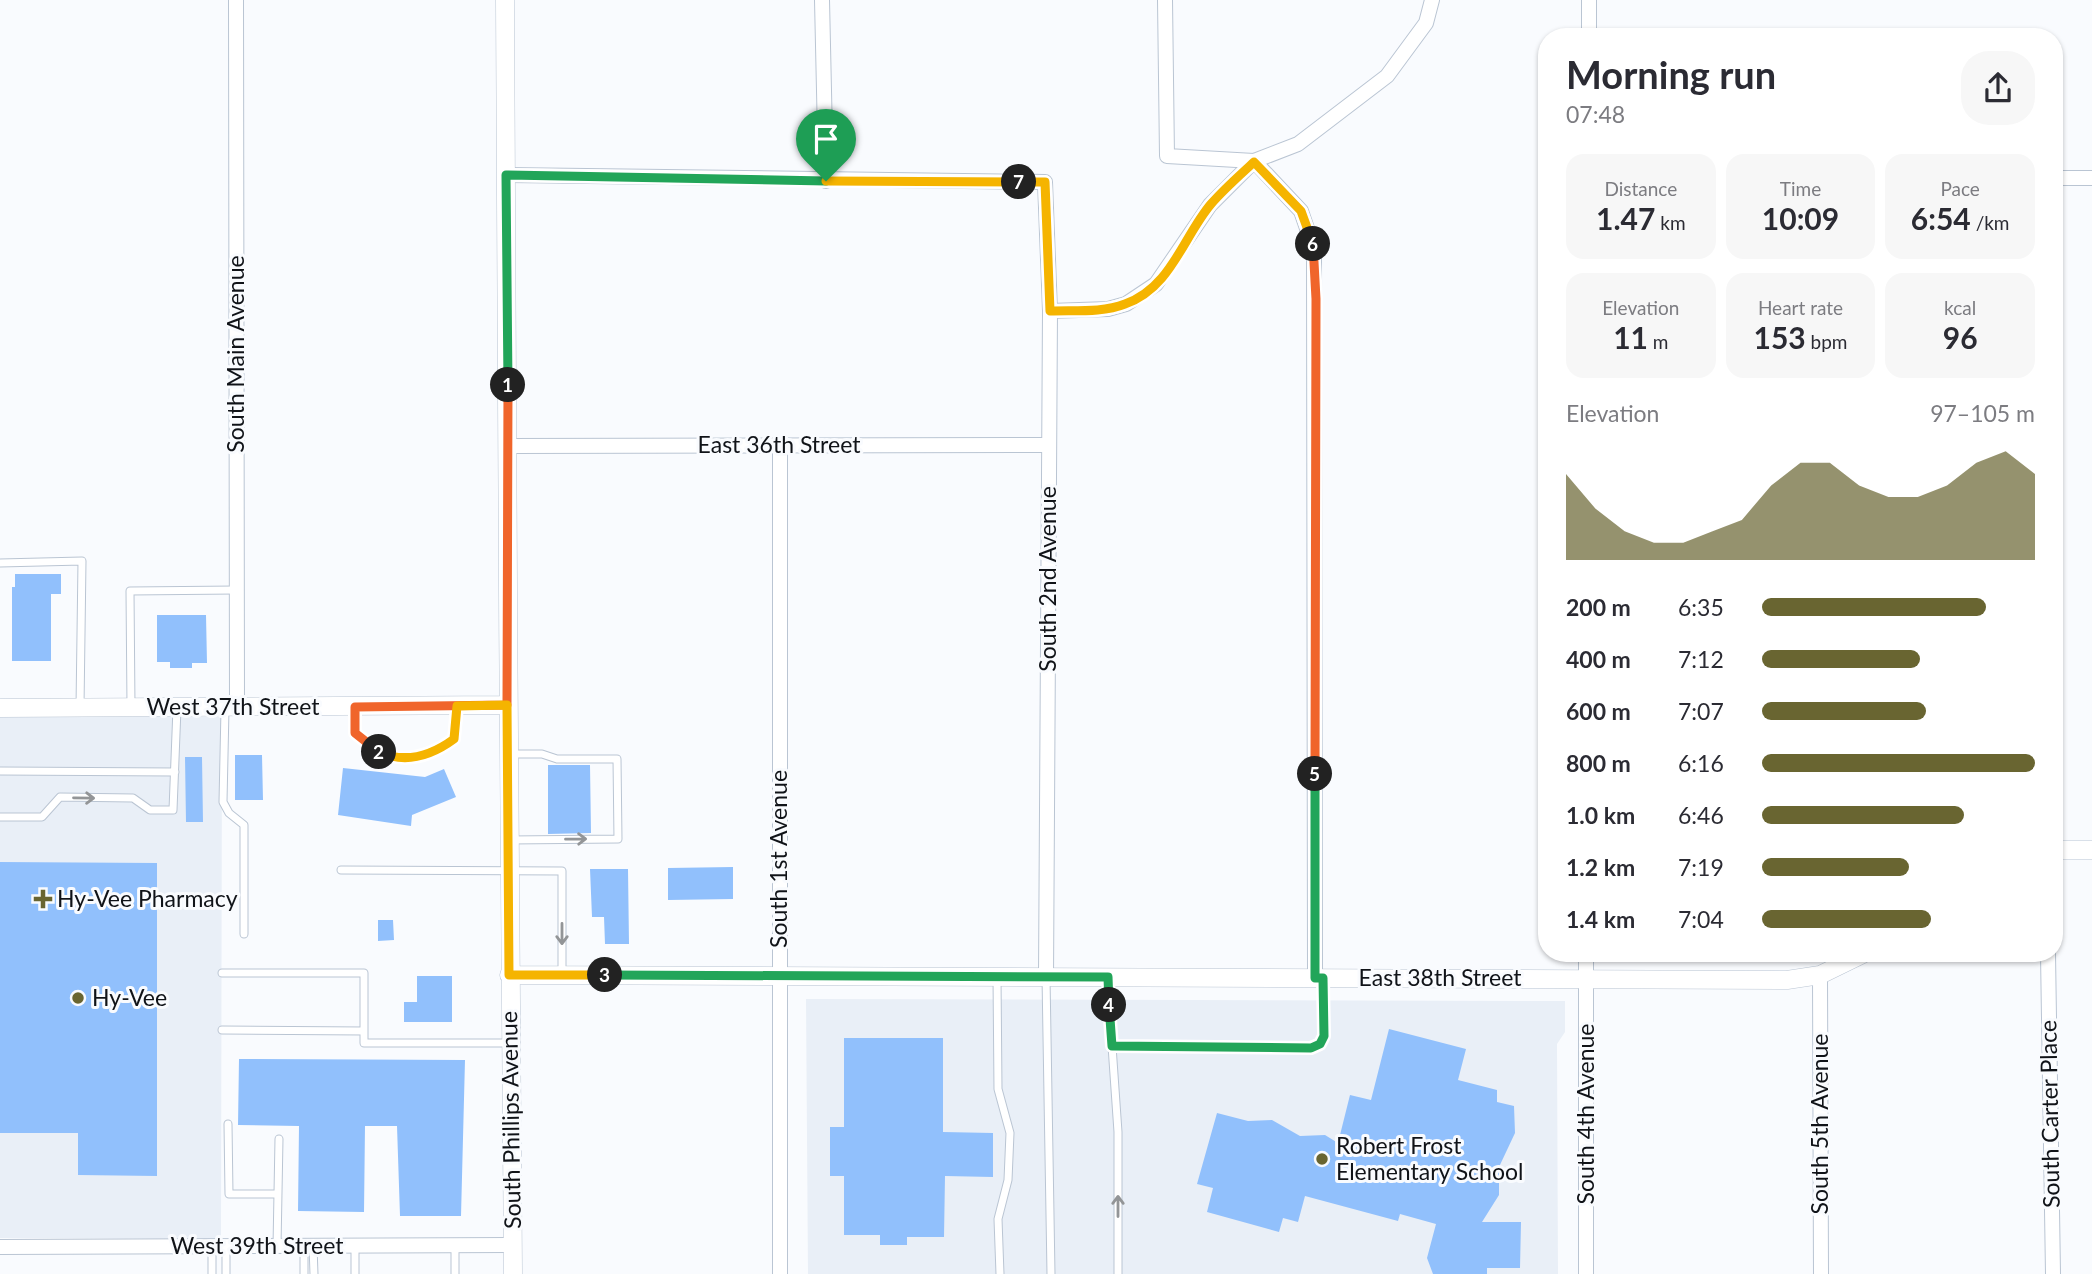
<!DOCTYPE html>
<meta charset="utf-8">
<style>
:root{--surface:#fff;--page:#f7f7f7;--text:#2b2b33;--muted:#7c7c81;--accent:#696531}
body{margin:0;font-family:Lato,sans-serif;background:var(--page);color:var(--text);height:100vh;display:flex;flex-direction:column;font-size:26px;white-space:nowrap}
*{box-sizing:border-box;margin:0}
p{font-size:23px;color:var(--muted)}
.icon{flex:none;width:38px;height:38px;fill:none;stroke:currentColor;stroke-width:2;stroke-linecap:round;stroke-linejoin:round}
.map{position:relative;flex:1;overflow:hidden}
.panel{position:absolute;left:1538px;top:28px;width:525px;height:934px;display:flex;flex-direction:column;background:var(--surface);border-radius:28px;box-shadow:0 2px 5px #0004}
.panel>*{flex:none}
.pin{position:absolute;display:grid;place-items:center;width:60px;height:60px;color:#fff;margin:-72px -30px;border-radius:50% 50% 50% 0;rotate:-45deg;box-shadow:0 0 7px #0007}
.pin .icon{rotate:45deg}
.km{position:absolute;width:35px;height:35px;margin:-18px;border-radius:50%;background:#222;color:#fff;font-size:19px;line-height:35px;text-align:center}
.round{display:grid;place-items:center;flex:none;width:74px;height:74px;border-radius:28px;background:var(--page)}
.overview{display:flex;align-items:center;justify-content:space-between;height:119px;padding:0 28px}
h1{font-size:38px;font-weight:700;line-height:52px}
.stats{display:grid;grid-template-columns:repeat(3,1fr);gap:10px;height:119px;padding:7px 28px}
.stats div{display:grid;align-content:center;border-radius:18px;background:var(--page);text-align:center}
.stats b{font-size:30px;font-weight:700}
.stats small{font-size:19px;font-weight:400}
.stats p{font-size:19px}
.chart{height:196px;padding:14px 28px}
.chart p{display:flex;justify-content:space-between}
.chart svg{width:100%;height:126px;margin-top:7px;fill:var(--accent);opacity:.7}
ul{padding:0 28px;list-style:none;font-size:23px}
li{display:grid;grid-template-columns:112px 84px 1fr;align-items:center;height:52px}
li i{height:18px;border-radius:9px;background:var(--accent)}
.map>svg:first-child{display:block}
</style>
<div class="map">
<svg width="2092" height="1274" viewBox="0 0 2092 1274">
<rect width="100%" height="100%" fill="#f9fbfe"/>
<path fill="#e9eff7" d="M0,716L222,717L221,1239L0,1238Z
M806,999L1565,1001V1032L1557,1044L1558,1274H808Z"/>
<path fill="#91c0fc" d="M15,574H61V594H51V661H12V587H15Z
M157,615H206L207,663H192V668H170V662H157Z
M235,755H262L263,800H235Z
M185,757H202L203,822H186Z
M548,765H590L591,833L548,834Z
M343,768L425,777L444,769L456,797L412,815L411,826L338,815Z
M0,862L157,863V1176L78,1175V1133H0Z
M733,867V899L668,900V868Z
M590,869H628L629,944H605L604,917H592Z
M378,920H393L394,940L378,941Z
M417,976H452V1022H404V1002H417Z
M1389,1029L1466,1049L1458,1080L1497,1090V1102L1514,1106L1515,1133L1499,1167V1195L1482,1222H1521L1520,1268H1487V1274H1433L1427,1258L1436,1224L1400,1214L1398,1221L1305,1196L1298,1222L1283,1218L1279,1232L1207,1212L1213,1188L1197,1184L1217,1113L1248,1121L1272,1120L1300,1136L1325,1135L1338,1143L1350,1095L1371,1100Z
M844,1038H943V1132L993,1133V1177L945,1176L944,1237H907V1245H880V1235H844V1176H830V1127H844Z
M239,1059L465,1060L461,1216H400L397,1126H365L364,1212L298,1211L299,1126L238,1125Z"/>
<g fill="none" stroke-linecap="round" stroke-linejoin="round">
<g stroke="#bac5d3" stroke-width="9">
<path id="service" d="M0,563L82,561L80,707
M131,707L130,591L236,590
M354,707L355,733C388,763 417,766 454,739L457,706
M225,709L223,802L229,813L244,825V934
M508,754H542L557,759H617L618,839L509,840
M0,771L175,772
M0,817H42L60,797L133,798L150,810H173L177,708
M341,870L562,871V974
M222,973H364V1043H509
M997,977L998,1089L1010,1133L1008,1180L998,1219L1000,1274
M1046,977L1051,1274
M1108,978L1112,1046L1311,1048L1320,1044L1324,1036L1323,978
M222,1030L364,1031
M1112,1046L1118,1132V1274
M228,1124L229,1194H278
M277,1246L279,1139
M304,1246V1274
M313,1246L314,1274
M355,1246V1274
M455,1246V1274
M226,1247V1274
M212,1274V1247"/>
</g>
<g stroke="#bac5d3" stroke-width="16">
<path id="minor" d="M236,0L237,708
M822,0L826,181
M1165,0L1167,156L1254,161
M1589,0V37
M1254,161L1301,211L1314,249L1315,978
M506,175L1045,182L1050,311L1046,977
M2054,178H2092
M1050,311L1108,309L1126,304L1156,284L1210,205L1254,161L1298,144L1387,76L1426,23L1432,0
M509,446L1048,445
M2048,954L2053,1274
M1820,975L1821,1274
M0,1247L513,1245
M780,1274V445
M1586,1274V954"/>
</g>
<g stroke="#bac5d3" stroke-width="19">
<path id="tertiary" d="M505,0C508,425 508,849 513,1274
M0,708L507,705
M2054,850H2092
M509,975L1787,980L1820,975L1863,954"/>
</g>
<use href="#service" stroke="#fff" stroke-width="7"/>
<use href="#minor" stroke="#fff" stroke-width="14"/>
<use href="#tertiary" stroke="#fff" stroke-width="18"/>
</g>
<defs><path id="oneway-shaft" d="M-6 0H5M1.5-3L5.5 0L1.5 3" fill="none" stroke-width="1.6" stroke-linecap="round" stroke-linejoin="round" transform="scale(1.75)"/></defs>
<g stroke="#939597">
<use href="#oneway-shaft" transform="translate(84 798) rotate(1)"/>
<use href="#oneway-shaft" transform="translate(576 839) rotate(-1)"/>
<use href="#oneway-shaft" transform="translate(562 934) rotate(90)"/>
<use href="#oneway-shaft" transform="translate(1118 1206) rotate(-90)"/>
</g>
<g fill="none" stroke-linecap="round" stroke-linejoin="round">
<g stroke="#fff" stroke-width="14">
<path id="split-1" d="M508,385L506,175L826,181"/>
</g>
<g stroke="#fff" stroke-width="14">
<path id="split-2" d="M379,752L355,733V707L507,705L508,385"/>
</g>
<g stroke="#fff" stroke-width="14">
<path id="split-3" d="M379,752C406,764 431,756 454,739L457,706L507,705L509,975H605"/>
</g>
<g stroke="#fff" stroke-width="14">
<path id="split-4" d="M605,975L1108,977L1109,1005"/>
</g>
<g stroke="#fff" stroke-width="14">
<path id="split-5" d="M1109,1005L1112,1046L1311,1048L1320,1044L1324,1036L1323,978H1315V774"/>
</g>
<g stroke="#fff" stroke-width="14">
<path id="split-6" d="M1313,244L1316,299L1315,774"/>
</g>
<g stroke="#fff" stroke-width="14">
<path id="split-7" d="M1019,182H1045L1050,311C1074,310 1102,313 1125,304C1171,288 1183,237 1211,204C1224,189 1240,175 1254,162L1301,211L1313,244"/>
</g>
<g stroke="#fff" stroke-width="14">
<path id="split-8" d="M826,181L1019,182"/>
</g>
<use href="#split-1" stroke="#22a559" stroke-width="9"/>
<use href="#split-2" stroke="#f0652b" stroke-width="9"/>
<use href="#split-3" stroke="#f5b400" stroke-width="9"/>
<use href="#split-4" stroke="#22a559" stroke-width="9"/>
<use href="#split-5" stroke="#22a559" stroke-width="9"/>
<use href="#split-6" stroke="#f0652b" stroke-width="9"/>
<use href="#split-7" stroke="#f5b400" stroke-width="9"/>
<use href="#split-8" stroke="#f5b400" stroke-width="9"/>
</g>
<g fill="#696531" stroke="#f9fbfe" stroke-width="2.5">
<path d="M39.5 888.5h7v7h7v7h-7v7h-7v-7h-7v-7h7z"/>
<circle cx="78" cy="998" r="7"/>
<circle cx="1322" cy="1159" r="7"/>
</g>
<g text-anchor="middle" stroke-width="6" stroke-linejoin="round" paint-order="stroke">
<g font-size="23" fill="#101318" stroke="#f9fbfe">
<text transform="translate(236 354) rotate(-90)" y="8">South Main Avenue</text>
<text x="779" y="453">East 36th Street</text>
<text transform="translate(1048 579) rotate(-90)" y="8">South 2nd Avenue</text>
<text x="233" y="715">West 37th Street</text>
<text transform="translate(779 859) rotate(-90)" y="8">South 1st Avenue</text>
<text x="1440" y="986">East 38th Street</text>
<text transform="translate(1586 1114) rotate(-90)" y="8">South 4th Avenue</text>
<text transform="translate(2050 1114) rotate(-91)" y="8">South Carter Place</text>
<text transform="translate(511 1120) rotate(-91)" y="8">South Phillips Avenue</text>
<text transform="translate(1820 1124) rotate(-90)" y="8">South 5th Avenue</text>
<text x="257" y="1254">West 39th Street</text>
</g>
<g font-size="23" fill="#101318" stroke="#f9fbfe" text-anchor="start">
<text x="57" y="907">Hy-Vee Pharmacy</text>
<text x="92" y="1006">Hy-Vee</text>
<text x="1336" y="1154">Robert Frost<tspan x="1336" dy="26">Elementary School</tspan></text>
</g>
</g>
</svg>
<div class="pin" style="left:826px;top:181px;background:#1e9e55"><svg class="icon" aria-label="arrive" viewBox="0 0 24 24"><path d="M6 21V4h12l-3 4 3 4H6"/></svg></div>
<b class="km" style="left:508px;top:385px">1</b>
<b class="km" style="left:379px;top:752px">2</b>
<b class="km" style="left:605px;top:975px">3</b>
<b class="km" style="left:1109px;top:1005px">4</b>
<b class="km" style="left:1315px;top:774px">5</b>
<b class="km" style="left:1313px;top:244px">6</b>
<b class="km" style="left:1019px;top:182px">7</b>
<section class="panel">
<div class="overview"><div><h1>Morning run</h1><p>07:48</p></div><a class="round"><svg class="icon" aria-label="share" viewBox="0 0 24 24"><path d="M12 15V3M7 8l5-5 5 5M5 13v7h14v-7"/></svg></a></div>
<div class="stats">
<div><p>Distance</p><b>1.47<small> km</small></b></div>
<div><p>Time</p><b>10:09</b></div>
<div><p>Pace</p><b>6:54<small> /km</small></b></div>
</div>
<div class="stats">
<div><p>Elevation</p><b>11<small> m</small></b></div>
<div><p>Heart rate</p><b>153<small> bpm</small></b></div>
<div><p>kcal</p><b>96</b></div>
</div>
<div class="chart"><p><span>Elevation</span>97–105 m</p>
<svg viewBox="0 0 160 44" preserveAspectRatio="none"><path d="M0 44V14L10 26L20 34L30 38L40 38L50 34L60 30L70 18L80 10L90 10L100 18L110 22L120 22L130 18L140 10L150 6L160 14V44z"/></svg>
</div>
<ul>
<li><b>200 m</b>6:35<i style="width:82%"></i></li>
<li><b>400 m</b>7:12<i style="width:58%"></i></li>
<li><b>600 m</b>7:07<i style="width:60%"></i></li>
<li><b>800 m</b>6:16<i style="width:100%"></i></li>
<li><b>1.0 km</b>6:46<i style="width:74%"></i></li>
<li><b>1.2 km</b>7:19<i style="width:54%"></i></li>
<li><b>1.4 km</b>7:04<i style="width:62%"></i></li>
</ul>
</section>
</div>
